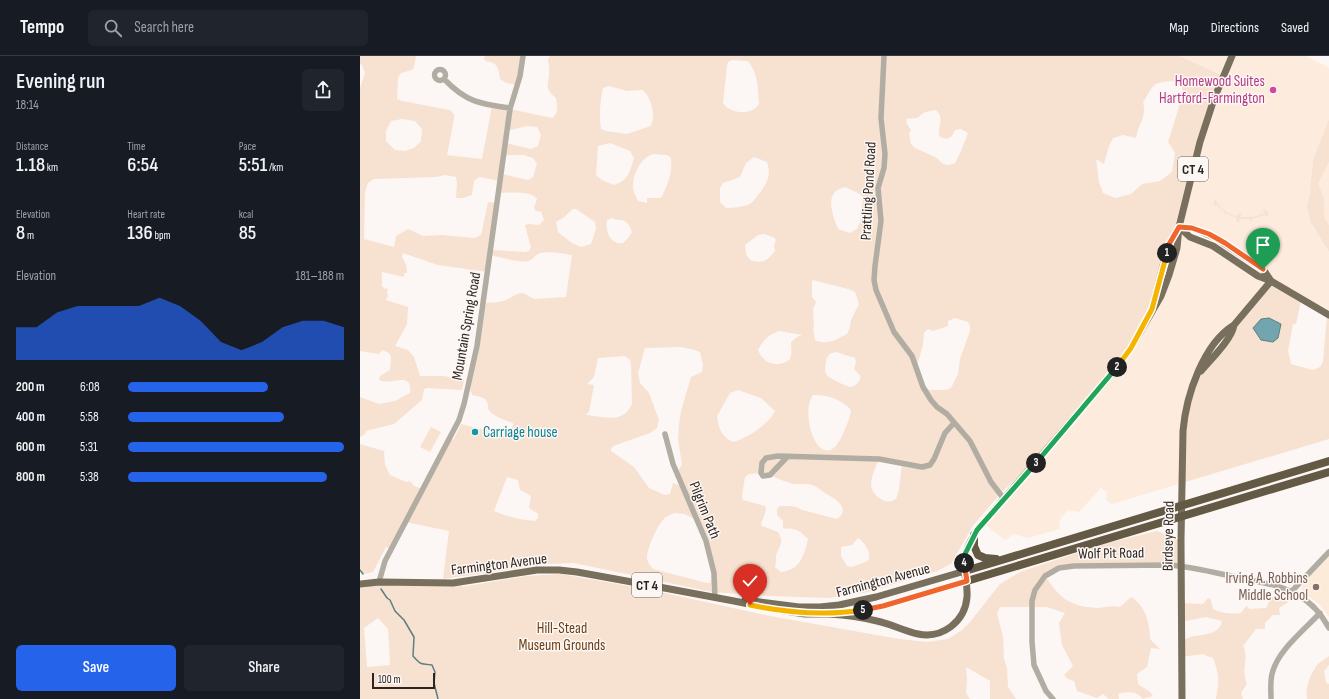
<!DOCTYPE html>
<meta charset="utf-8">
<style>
:root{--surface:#171b24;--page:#20242c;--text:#f1f3f6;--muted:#9ea1a6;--line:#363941;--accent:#2563eb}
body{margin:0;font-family:"Sofia Sans Condensed",sans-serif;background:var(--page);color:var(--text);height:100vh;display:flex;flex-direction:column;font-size:15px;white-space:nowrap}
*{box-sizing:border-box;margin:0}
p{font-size:13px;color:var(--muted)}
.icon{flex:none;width:22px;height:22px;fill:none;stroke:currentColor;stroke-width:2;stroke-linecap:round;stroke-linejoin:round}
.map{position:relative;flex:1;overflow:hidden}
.drawer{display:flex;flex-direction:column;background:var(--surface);width:360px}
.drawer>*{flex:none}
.scale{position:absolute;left:12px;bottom:10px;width:63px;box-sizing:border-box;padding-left:4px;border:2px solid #2d241e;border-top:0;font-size:11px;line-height:14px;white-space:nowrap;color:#2d241e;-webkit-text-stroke:3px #fcf7f4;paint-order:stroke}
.pin{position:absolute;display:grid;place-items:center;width:34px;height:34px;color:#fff;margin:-41px -17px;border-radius:50% 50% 50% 0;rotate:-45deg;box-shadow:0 0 4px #0007}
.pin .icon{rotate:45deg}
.km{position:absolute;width:20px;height:20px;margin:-10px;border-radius:50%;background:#222;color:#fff;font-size:11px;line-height:20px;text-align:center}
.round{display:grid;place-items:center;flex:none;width:42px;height:42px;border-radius:6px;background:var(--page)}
.headline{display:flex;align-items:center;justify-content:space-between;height:68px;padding:0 16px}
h1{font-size:22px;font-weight:600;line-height:30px}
.stats{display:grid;grid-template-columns:repeat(3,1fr);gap:6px;height:68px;padding:4px 16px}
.stats div{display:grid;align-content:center}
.stats b{font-size:20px;font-weight:600}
.stats small{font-size:11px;font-weight:400}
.stats p{font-size:11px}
.chart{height:112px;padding:8px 16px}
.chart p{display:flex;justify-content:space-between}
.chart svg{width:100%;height:72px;margin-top:4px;fill:var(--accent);opacity:.7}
.action{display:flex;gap:8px;margin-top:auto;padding:8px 16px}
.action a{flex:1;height:46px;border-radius:6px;background:var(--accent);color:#fff;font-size:16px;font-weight:600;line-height:46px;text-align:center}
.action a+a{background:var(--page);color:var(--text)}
ul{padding:0 16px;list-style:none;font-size:13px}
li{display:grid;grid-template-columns:64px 48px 1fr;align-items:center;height:30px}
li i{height:10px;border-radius:5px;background:var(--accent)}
header{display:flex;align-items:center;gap:24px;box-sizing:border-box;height:56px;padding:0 20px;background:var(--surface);border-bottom:1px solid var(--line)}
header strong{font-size:19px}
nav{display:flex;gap:22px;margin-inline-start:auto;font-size:14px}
.search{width:280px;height:36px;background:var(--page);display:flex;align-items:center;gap:10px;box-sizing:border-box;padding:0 14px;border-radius:6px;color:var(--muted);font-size:15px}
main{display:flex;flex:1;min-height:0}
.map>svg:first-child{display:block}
</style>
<header>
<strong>Tempo</strong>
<div class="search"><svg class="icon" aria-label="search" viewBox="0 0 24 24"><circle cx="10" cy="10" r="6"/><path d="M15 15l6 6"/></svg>Search here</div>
<nav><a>Map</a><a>Directions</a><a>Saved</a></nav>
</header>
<main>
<section class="drawer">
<div class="headline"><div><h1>Evening run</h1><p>18:14</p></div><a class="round"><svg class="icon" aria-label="share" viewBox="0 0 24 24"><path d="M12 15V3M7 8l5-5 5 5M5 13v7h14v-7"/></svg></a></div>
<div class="stats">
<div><p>Distance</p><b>1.18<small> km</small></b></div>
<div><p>Time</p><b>6:54</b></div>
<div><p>Pace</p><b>5:51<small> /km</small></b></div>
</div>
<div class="stats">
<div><p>Elevation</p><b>8<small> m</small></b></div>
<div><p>Heart rate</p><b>136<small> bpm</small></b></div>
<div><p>kcal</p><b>85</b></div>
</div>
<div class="chart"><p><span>Elevation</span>181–188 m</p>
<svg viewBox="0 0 160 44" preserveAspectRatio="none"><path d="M0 44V24L10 24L20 15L30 11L40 11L50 11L60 11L70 6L80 11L90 20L100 33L110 38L120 33L130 24L140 20L150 20L160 24V44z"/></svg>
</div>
<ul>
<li><b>200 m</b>6:08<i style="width:65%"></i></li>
<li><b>400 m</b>5:58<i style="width:72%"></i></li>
<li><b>600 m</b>5:31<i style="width:100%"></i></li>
<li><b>800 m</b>5:38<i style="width:92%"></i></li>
</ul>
<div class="action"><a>Save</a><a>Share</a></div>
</section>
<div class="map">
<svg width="969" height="643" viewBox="0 0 969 643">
<rect width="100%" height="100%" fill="#fcf7f4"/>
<path fill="#fdebdd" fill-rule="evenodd" d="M820,0H947L969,12V63L953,104L950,137L947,150L950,165L969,196V256L911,225L851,294L822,427L752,448L746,444L747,436L741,432L719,456L708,454L699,465L700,473L667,482L654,478L645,484L623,467L804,233L819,171L863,20ZM819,171L865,187L903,213L910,225Z
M969,106V169L966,166L958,128Z"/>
<path fill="#fdebda" d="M969,500V561L959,548L942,535L941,533L945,526Z"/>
<path fill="#f7e1d0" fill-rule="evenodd" d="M0,0H56L54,11L52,14L41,17L38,21L37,43L42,45L90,54L94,58V63L87,99L122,103L132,50L150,53L192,62C199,57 197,50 196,42C183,31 189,30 189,16C190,12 188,7 188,3L190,0H820L863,20L854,43L819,171L808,190L792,253L779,279L689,392L640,438L612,471L591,508L577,515L508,536L468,542L411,540L352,536L214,507L186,508L83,523L89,475L46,466L31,493L26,491L13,516L4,518L0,514V388L24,395L25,409L30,419L46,426L50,425L54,430L63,433L88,385L94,383L101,368L145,379L153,370V367C143,363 135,362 128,353C129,341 121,341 112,339L111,335H110L126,247C133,246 139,247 146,244C151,242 155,238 161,237C166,237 170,242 176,243L206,241L212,199C204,198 187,194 178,198C174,200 173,204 168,205C161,207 139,201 130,199L128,216L78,209L43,197L42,201C46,207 47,211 47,217H44V221L22,216C21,222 23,224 22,230L25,233L27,232L28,234L27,235L28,240L26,243V244L48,251L47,268L35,290L48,294L54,301L60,320H84L104,324L102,334L67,332L64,333L62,344L34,368L6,375L5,378L0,381V341L19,348L35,345L50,337C53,314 31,330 19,324L20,320L30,314L31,301L29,297L22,294L19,298L0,295V32L5,17L2,9L0,8ZM372,4L388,5C398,17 398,33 399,48C392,60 370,58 363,47L367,10L368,6ZM813,25L822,31L823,38L808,86L815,97L812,116L800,125L782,128L771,138L755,142L743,137L739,126L736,103L744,108L749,90L753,82L763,79L776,82C778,68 787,62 783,46C794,30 791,26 813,25ZM249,30L267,35L283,34C291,41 296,60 291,70L267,78L246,75L241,73C239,60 240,45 243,32ZM576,54C586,64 576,70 580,81L587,83L592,80L595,74L601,73L608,77L601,95L595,107L589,109L583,108L577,102L555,92L551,88L549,78L551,74L547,68L546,63L557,62L565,56ZM42,63L55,65L62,73L61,85L54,92L45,95L35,94L26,85V75L31,65ZM167,70L177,71L181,79L178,90L171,93L146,87L147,75ZM250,87L270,95L274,102C269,117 269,124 254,129L242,124L236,119L238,90ZM293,98L307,99L311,102C313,117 307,130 301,142H287V147L278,145C276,141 274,137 273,133C272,120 280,102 293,98ZM144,99H164L173,102L177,108L173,121L168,124L142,118ZM394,101L407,106C412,119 406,130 397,140C395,143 392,147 388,149C381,151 373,152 366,152L360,146V132L363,127L380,121L386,107ZM85,119L96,121L97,127L96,142H103L112,139L114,125L119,121L140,125L139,137C149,137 171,134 177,143L174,152L176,155L181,156L184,164L179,169L169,168L165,169L171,192L169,195L165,196L133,194L138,147L128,146L121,179L114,182L82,179L63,180L48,173L36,180L34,191L4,183L5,136L8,127L14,123L76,121ZM485,131L500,138L503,143L500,166L497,173L490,177L478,173C474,163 466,143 476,135C478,133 482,132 485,131ZM213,153H216L235,166L236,173L231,188L221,191L212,187L198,176L196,166L203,162ZM252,162C257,165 262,163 266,166C269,168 271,173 272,176L269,181L263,187C250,189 245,175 247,164ZM404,178L413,181L416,184L414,190L415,195C407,205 403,208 390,204L386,198L385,189L398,179ZM453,224L488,233L495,236L499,248L491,264L490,271L487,278C477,283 467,290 455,284L453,273H454L453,253L456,246L452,241V225ZM595,262L608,266L610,270V275L600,303L598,318L591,332L585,334H570L563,331L558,313V306L563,289L564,277L568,273L573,275L588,270V265ZM420,275L442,279L437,281L431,286C431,292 433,298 429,304C427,306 423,307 420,308C409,309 402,304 398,294C402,285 410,277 420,275ZM320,291L331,293L340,296L343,309L342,316L331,321L321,355L319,369L318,384L322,408L317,417L322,430L313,427L310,438L305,439L289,432L274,411L251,395V393L253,390L290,377L297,372L299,364L289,337L280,327L278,317L285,292ZM476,296L495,302L496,306L494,313C496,315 499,318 500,320C502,325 495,330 491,331C487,331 467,321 466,318C465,315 465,309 466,306C467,299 470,297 476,296ZM265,300L270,304L271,308L272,348C263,368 245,361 227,359L226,358L229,356L234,329L227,328L234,321L238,302ZM378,334L401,342L415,355C409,368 386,383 373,386C362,381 358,372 357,360L370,337ZM453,339C466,338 483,344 491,354C490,363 486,370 483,378C462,425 438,359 453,339ZM519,403L542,407L539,434L536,443C530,446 527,447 521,443C504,433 513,418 519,403ZM401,417C413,419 422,425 433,428C439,429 446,427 452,429C456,430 461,434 465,437C474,442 492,452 477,463L442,454C435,449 428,450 420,450L417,453V459L423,465V472C426,473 429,472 433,473C439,474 443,478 448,483C444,500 440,514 421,516L415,511C416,507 416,504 416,500C419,489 425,488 418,476L402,470L401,468L406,454L405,450L383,444L382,440L385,421L389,418ZM147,421L158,424L160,434L171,440L169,452L178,458V462L175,465C161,464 148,461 134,455ZM314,457L324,458L337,464L351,500V525L350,527H347L293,513C291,510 287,506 287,502C287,492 298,467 306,461C308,460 312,458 314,457ZM498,482C505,487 512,496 508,505L492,511L487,510L481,500V491L492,489Z
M125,0H163L157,29L146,27L140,23C139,17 139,10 133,7C129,5 127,7 124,3Z
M969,63V106L958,128C960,133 964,141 964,147C964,154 963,163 969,169V196L950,165L947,150L950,137L953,104Z
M858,142L856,145C861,153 868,158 877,160L879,157L881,158V161H893L905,157L903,154L904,153L908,156L909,160L907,161L905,159L892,163L891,167L890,163H880L879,166H877L876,162L866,157L864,160L865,156L857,149L854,150V145Z
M911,225L941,244L936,268H933L928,295L931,308L953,314L960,311L963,306L967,259L969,256V383L822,427L823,375L837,320Z
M71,371L81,376L70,396L60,391Z
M797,475L821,484V509L699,512L685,520C697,537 704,547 726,551C730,551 734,552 738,552C746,551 752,549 760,551L771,541C785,549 790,567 790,583L800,593L791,592L787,611L777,618L778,628L790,636L793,640L783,643C777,635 767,635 758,638L759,643H749L743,638L737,642L717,635L714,625L708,623L704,619L713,610L702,589L699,567L705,557L687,551H640L637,558L643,580L644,603L647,612L648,631L656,643H630V625L606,611L607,623L606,637L610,643H0V528L105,525L101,531L166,520L201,518L286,533L410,560L539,583L567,586L588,583L602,574L610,566L640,528L660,516L744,488ZM18,562L28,573L30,609L7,611L4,572Z
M923,532L939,539L919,552L920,559H913L905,567V573H896L883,590C890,603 880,612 887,628L881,637L883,643H856C859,625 860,620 853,602L842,598L822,601V585C824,584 827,582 830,581C842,578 859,580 862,565L846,561L821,566V547L843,548L848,542L851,544L853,553C863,558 871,558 881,557L886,550L890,553L906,552L911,542Z
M969,600V609L964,615L966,627L969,628V643H947C945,632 951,616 958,608C961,605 966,603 969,600Z"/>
<path fill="#72a5ad" stroke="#5d7e82" d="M909,262L921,268L918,282L913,286L901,284L893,272L901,263Z"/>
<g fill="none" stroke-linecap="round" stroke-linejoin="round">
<path stroke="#5d7e82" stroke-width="1.5" d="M0,514L3,518
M21,533L27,542L30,544L35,555L44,564L54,581L53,600C62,610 60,607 72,609L75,616L74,627L78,643"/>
<path stroke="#b2ada3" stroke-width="5.5" d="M524,0L521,62L525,98L524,112L518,132L521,165L515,210L514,224L516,234L534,276L552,300L563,331L571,344L577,351L587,358L610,385L631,426L644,443
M74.5 19a5.5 5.5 0 1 1 11 0a5.5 5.5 0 1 1-11 0Z
M84,23C106,46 120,48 150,52
M305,378L313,408L346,485L354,517L355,541
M427,401L410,419L403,420L401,417L402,407L406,402L418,400L519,403L562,411L570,409L574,403L585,377L594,367
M19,526L25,505L99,364L104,348L117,290L150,53L160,20L163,0
M932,535L969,496
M693,643L686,635L674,609L672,586V545L675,534L685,520L699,512L714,510L807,509C831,510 854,517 877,521C896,526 920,528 938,539C952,547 961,557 969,572
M911,643C911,635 910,626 912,618C917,595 944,574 960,557"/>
<path stroke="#786f5d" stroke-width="7" d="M819,171L830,181L853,190L898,220L911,225L969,259
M819,171L833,172L856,182L903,213L911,225
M793,249L808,190L817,174
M841,315C851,303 872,283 874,269
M0,528L19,526L93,527L177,514H199L217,516L283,528L374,545L418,554L445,558H473
M385,544L439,551H460L479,549L516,541L605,515
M485,557L523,550L607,525
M469,558C485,559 501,561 517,565C531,568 544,575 558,578C582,583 605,566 607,541C608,528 604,520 604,508C604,496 611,484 617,474L749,321L771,292L801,240L809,219L817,192L819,171L840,86L854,43L872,0
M822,643L821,484L823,375C826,340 843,288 874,269L911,225"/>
<path stroke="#645944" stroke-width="8" d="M614,479V490L618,499L625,502L636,503
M605,515L969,405
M607,525L969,416"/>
</g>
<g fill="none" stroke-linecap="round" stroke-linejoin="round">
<g stroke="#fff" stroke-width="8">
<path id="split-1" d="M807,197L808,190L819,171L832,172L849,178L865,187L903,213"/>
</g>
<g stroke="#fff" stroke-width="8">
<path id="split-2" d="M757,311L771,292L792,253L807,197"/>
</g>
<g stroke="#fff" stroke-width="8">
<path id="split-3" d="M676,407L757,311"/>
</g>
<g stroke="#fff" stroke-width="8">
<path id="split-4" d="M604,507L605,498L617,474L676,407"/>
</g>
<g stroke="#fff" stroke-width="8">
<path id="split-5" d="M503,554L523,550L607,525L604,507"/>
</g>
<g stroke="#fff" stroke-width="8">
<path id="split-6" d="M390,549C428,557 465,560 503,554"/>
</g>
<use href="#split-1" stroke="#f0652b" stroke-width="5"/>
<use href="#split-2" stroke="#f5b400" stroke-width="5"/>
<use href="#split-3" stroke="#22a559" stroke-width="5"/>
<use href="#split-4" stroke="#22a559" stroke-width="5"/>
<use href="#split-5" stroke="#f0652b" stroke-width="5"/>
<use href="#split-6" stroke="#f5b400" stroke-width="5"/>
</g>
<circle fill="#d1479c" stroke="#fcf7f4" stroke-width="1.5" cx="913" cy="34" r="4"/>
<circle fill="#0f9aa8" stroke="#fcf7f4" stroke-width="1.5" cx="115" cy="376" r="4"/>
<circle fill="#8d6e63" stroke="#fcf7f4" stroke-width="1.5" cx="956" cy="531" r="4"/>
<g text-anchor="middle" stroke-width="3" stroke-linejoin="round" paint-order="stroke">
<g fill="#fcf7f4" stroke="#6b635e" stroke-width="1">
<rect x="818" y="101" width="30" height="24" rx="3"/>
<rect x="272" y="517" width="30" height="24" rx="3"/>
</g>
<g font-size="14" font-weight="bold" fill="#2d241e">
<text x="833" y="118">CT 4</text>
<text x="287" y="534">CT 4</text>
</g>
<g font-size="15" fill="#b23c85" stroke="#fcf7f4" text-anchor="end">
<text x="905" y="30">Homewood Suites<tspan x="905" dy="17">Hartford-Farmington</tspan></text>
</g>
<g font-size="15" fill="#2d241e" stroke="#fcf7f4">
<text transform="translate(508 135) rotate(-87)" y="5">Prattling Pond Road</text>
<text transform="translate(106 270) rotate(-80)" y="5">Mountain Spring Road</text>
<text transform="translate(345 454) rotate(68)" y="5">Pilgrim Path</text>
<text transform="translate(808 480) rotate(-89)" y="5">Birdseye Road</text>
<text transform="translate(751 497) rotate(-1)" y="5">Wolf Pit Road</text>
<text transform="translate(139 508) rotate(-7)" y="5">Farmington Avenue</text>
<text transform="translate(523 524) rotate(-15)" y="5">Farmington Avenue</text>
</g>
<g font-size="15" fill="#0d838f" stroke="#fcf7f4" text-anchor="start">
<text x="123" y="381">Carriage house</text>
</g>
<g font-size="15" fill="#785e54" stroke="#fcf7f4" text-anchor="end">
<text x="948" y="527">Irving A. Robbins<tspan x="948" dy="17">Middle School</tspan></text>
</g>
<g font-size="15" fill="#6c3e13" stroke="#fcf7f4">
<text x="202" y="577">Hill-Stead<tspan x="202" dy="17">Museum Grounds</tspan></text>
</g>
</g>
</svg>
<div class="scale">100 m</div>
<div class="pin" style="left:903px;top:213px;background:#1e9e55"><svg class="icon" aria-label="arrive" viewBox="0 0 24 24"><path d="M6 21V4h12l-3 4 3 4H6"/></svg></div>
<div class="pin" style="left:390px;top:549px;background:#d93025"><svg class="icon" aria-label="check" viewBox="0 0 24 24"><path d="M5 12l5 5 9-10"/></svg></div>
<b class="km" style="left:807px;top:197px">1</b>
<b class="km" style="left:757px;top:311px">2</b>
<b class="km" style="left:676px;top:407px">3</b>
<b class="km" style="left:604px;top:507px">4</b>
<b class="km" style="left:503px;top:554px">5</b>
</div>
</main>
